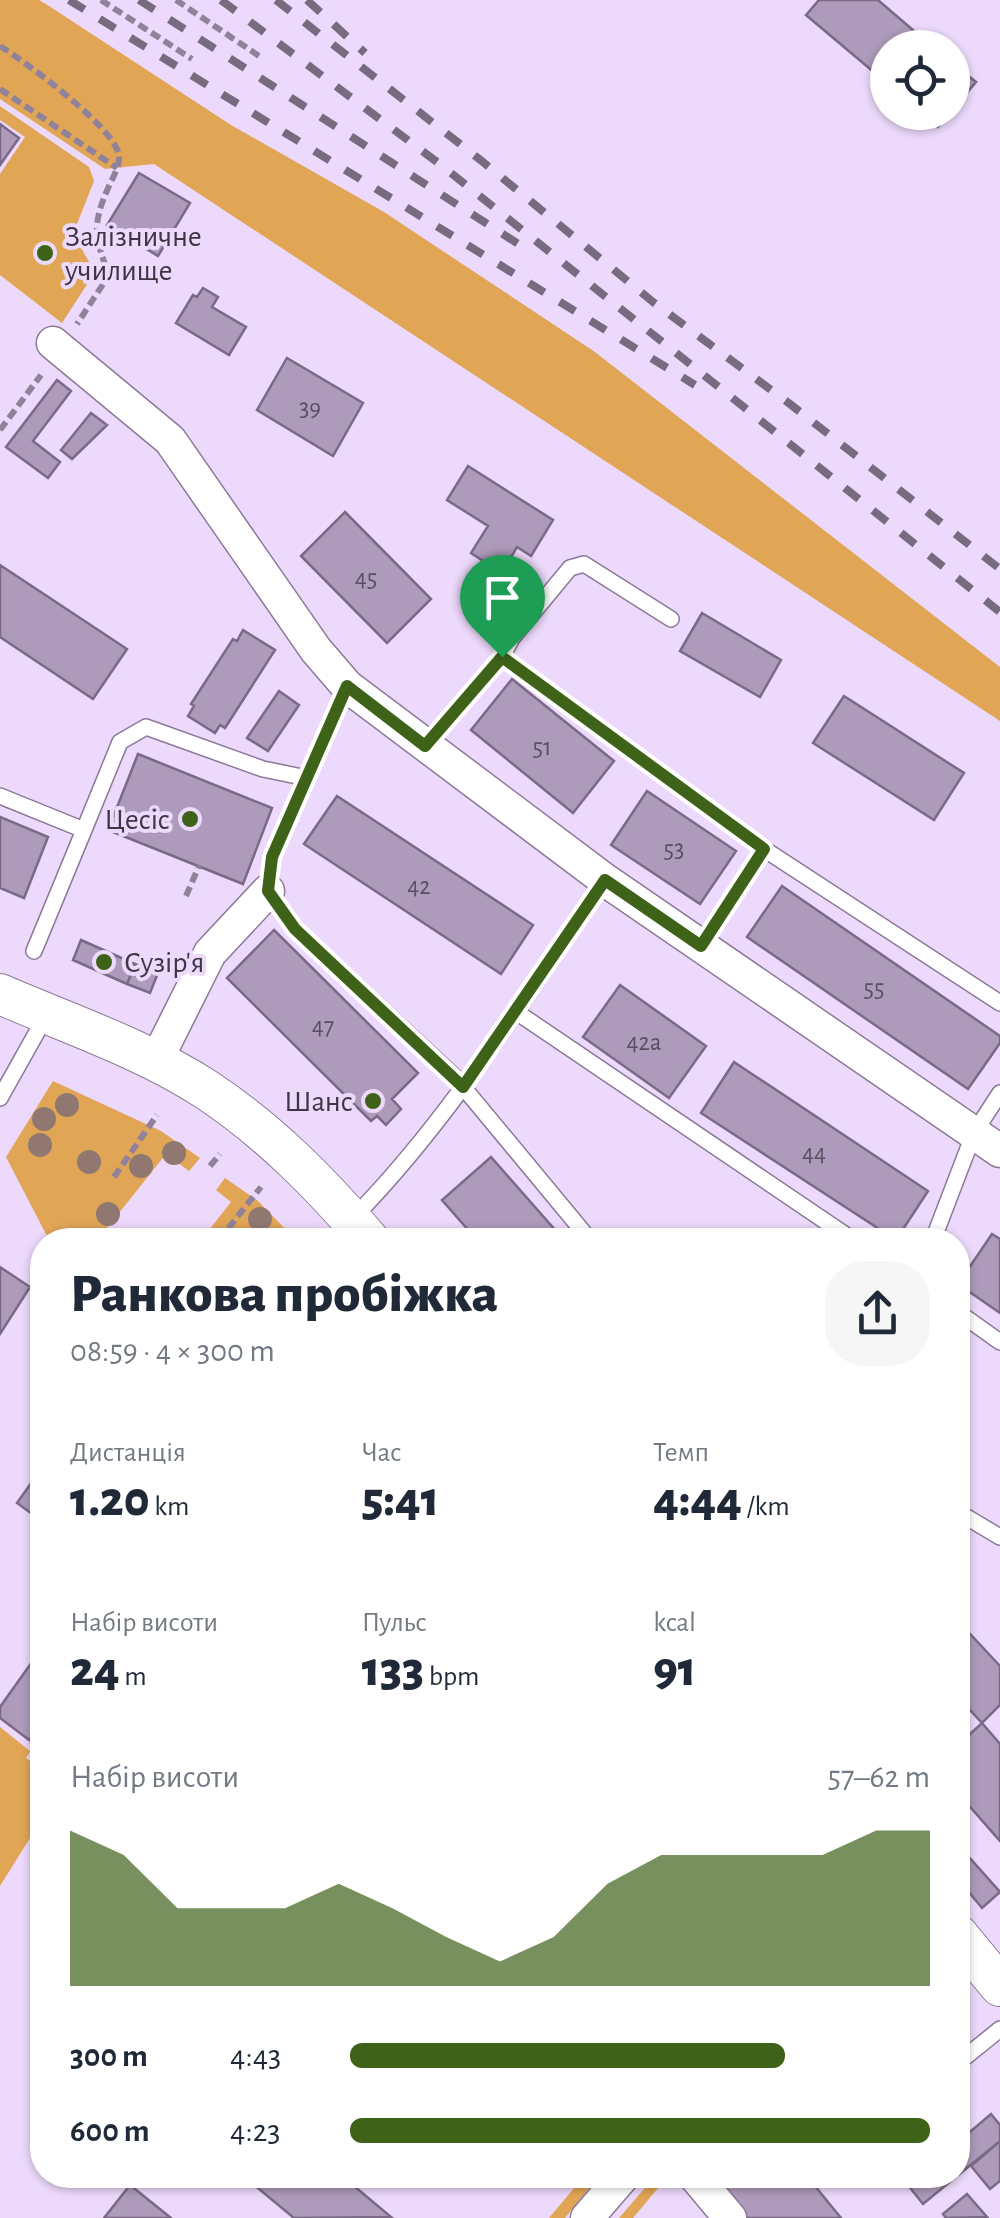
<!DOCTYPE html>
<html lang="uk">
<meta charset="utf-8">
<style>
:root{--surface:#fff;--page:#f6f6f7;--text:#1f2937;--muted:#747a83;--accent:#3f6219}
body{margin:0;font-family:"Alegreya Sans",sans-serif;background:var(--page);color:var(--text);height:100vh;display:flex;flex-direction:column;font-size:38px;white-space:nowrap}
*{box-sizing:border-box;margin:0}
p{font-size:32px;color:var(--muted)}
.icon{flex:none;width:55px;height:55px;fill:none;stroke:currentColor;stroke-width:2;stroke-linecap:round;stroke-linejoin:round}
.map{position:relative;flex:1;overflow:hidden}
.sheet{position:absolute;left:30px;top:1228px;width:940px;height:960px;display:flex;flex-direction:column;background:var(--surface);border-radius:40px;box-shadow:0 2px 8px #0004}
.sheet>*{flex:none}
.controls{position:absolute;left:870px;top:30px;display:grid;gap:20px}
.controls a{display:grid;place-items:center;width:100px;height:100px;border-radius:50%;background:var(--surface);box-shadow:0 2px 8px #0004;font-size:50px}
.pin{position:absolute;display:grid;place-items:center;width:85px;height:85px;color:#fff;margin:-102px -42px;border-radius:50% 50% 50% 0;rotate:-45deg;box-shadow:0 0 10px #0007}
.pin .icon{rotate:45deg}
.round{display:grid;place-items:center;flex:none;width:105px;height:105px;border-radius:40px;background:var(--page)}
.headline{display:flex;align-items:center;justify-content:space-between;height:170px;padding:0 40px}
h1{font-size:55px;font-weight:800;line-height:75px}
.metrics{display:grid;grid-template-columns:repeat(3,1fr);gap:15px;height:170px;padding:10px 40px}
.metrics div{display:grid;align-content:center}
.metrics b{font-size:50px;font-weight:800}
.metrics small{font-size:28px;font-weight:400}
.metrics p{font-size:28px}
.chart{height:280px;padding:20px 40px}
.chart p{display:flex;justify-content:space-between}
.chart svg{width:100%;height:180px;margin-top:10px;fill:var(--accent);opacity:.7}
ul{padding:0 40px;list-style:none;font-size:32px}
li{display:grid;grid-template-columns:160px 120px 1fr;align-items:center;height:75px}
li i{height:25px;border-radius:12px;background:var(--accent)}
.map>svg:first-child{display:block}
</style>
<div class="map">
<svg width="1000" height="2218" viewBox="0 0 1000 2218">
<rect width="100%" height="100%" fill="#edd9fb"/>
<path fill="#e1a556" d="M0,0H39L49,6L231,125L384,212L595,352L1000,667V721L154,164L105,169L0,99Z
M0,106L89,167L94,181L73,234L95,272L62,323L0,275V174L25,137L0,120Z
M53,1081L161,1131L200,1158L189,1171L166,1154L107,1228L120,1240H49L6,1157Z
M225,1178L258,1201L292,1236L289,1240H201L231,1202L216,1190Z
M0,1727L30,1751L26,1758L42,1769V1819L0,1886Z
M585,2175H600L565,2218H549Z
M656,2175H669L633,2218H619Z"/>
<path fill="#ae9abb" stroke="#7b6987" stroke-width="2.5" d="M819,0H878L934,48H888V84L806,15Z
M952,63L976,82L952,110Z
M922,112H950L938,127Z
M0,124L19,138L0,165Z
M139,173L190,203L158,256L107,225Z
M203,288L218,297L212,307L246,327L229,355L176,323L193,295L197,297Z
M287,358L363,403L333,456L257,410Z
M57,380L71,391L33,441L60,462L48,478L6,447Z
M91,413L107,425L72,459L61,450Z
M468,466L553,520L531,556L517,547L502,573L471,553L488,526L447,500Z
M345,512L431,599L387,643L301,556Z
M0,565L127,649L93,699L0,637Z
M702,613L781,660L760,697L680,651Z
M243,630L275,650L225,728L220,725L215,733L188,716L194,706L191,704L233,639L237,641Z
M512,679L614,761L573,813L471,730Z
M279,691L299,705L268,751L247,738Z
M844,696L964,773L934,820L813,743Z
M138,754L272,808L243,884L108,830Z
M647,791L736,851L700,904L611,845Z
M337,796L533,925L501,974L304,844Z
M0,817L48,837L24,898L0,888Z
M782,886L1000,1036V1043L968,1089L747,937Z
M274,930L418,1073L392,1099L401,1109L386,1125L377,1116L371,1121L227,978Z
M81,940L135,964L127,984L73,960Z
M135,964L158,973L150,993L127,984Z
M620,985L706,1046L669,1098L583,1037Z
M734,1062L928,1191L896,1240L701,1113Z
M491,1157L564,1240H477L442,1200Z
M992,1234L1000,1239V1313L958,1284Z
M0,1267L30,1287L0,1334Z
M42,1468V1521L17,1503Z
M958,1621L1000,1666V1705L982,1723L958,1697Z
M42,1648V1722L29,1740L0,1718V1707Z
M982,1723L1000,1744V1841L958,1793V1745Z
M960,1847L1000,1892L982,1908L958,1879V1850Z
M991,2114L1000,2125V2141L923,2204L907,2184L918,2175H958V2142Z
M1000,2141V2181L990,2189L971,2166Z
M242,2175H341L391,2217L294,2218Z
M713,2175H806L841,2218H748Z
M130,2185L171,2218H104Z
M967,2194L987,2217L946,2218L943,2214Z"/>
<g fill="none" stroke-linecap="round" stroke-linejoin="round">
<g stroke="#8c7998" stroke-width="18">
<path id="service" d="M502,657L512,638L570,568L584,564L671,619
M347,686L272,857L268,891L295,929L454,1076L590,1240
M425,746L502,657L764,849L1000,1003
M0,796L84,830L34,951
M84,830L120,742L146,727L263,769L307,778
M701,946L764,849
M515,1011L853,1240
M0,1098L47,1014
M354,1217C452,1117 526,995 605,880
M933,1240L974,1133L1000,1093
M958,1312L1000,1342
M958,1512L1000,1537
M958,2063L1000,2029"/>
</g>
<g stroke="#8c7998" stroke-width="35">
<path id="minor" d="M53,343L170,440L316,650L347,686L605,880L1000,1151
M156,1061L210,953L268,891
M694,2175L730,2218
M587,2218L624,2175"/>
</g>
<g stroke="#8c7998" stroke-width="42">
<path id="tertiary" d="M0,994C69,1024 144,1049 207,1090C270,1132 320,1183 369,1240
M958,1935L1000,1986"/>
</g>
<path stroke="#90829a" stroke-width="6" stroke-dasharray="10 5" stroke-linecap="butt" d="M101,0L192,59
M176,0L259,56
M0,46C24,61 117,129 119,156C120,166 113,177 109,186C92,224 94,236 109,275L77,324
M0,89L117,168
M0,430L41,375
M186,896L199,866
M210,1166L220,1154
M114,1177L157,1115
M219,1240L261,1187"/>
<use href="#service" stroke="#fff" stroke-width="15"/>
<use href="#minor" stroke="#fff" stroke-width="32"/>
<use href="#tertiary" stroke="#fff" stroke-width="40"/>
<path stroke="#776b80" stroke-width="8" stroke-dasharray="18 18" stroke-linecap="butt" d="M69,0L695,385
M139,0L523,247
M221,0L441,165L1000,612
M276,0L483,162L653,302L790,404L1000,569
M307,0L365,53"/>
</g>
<g fill="#907871">
<circle cx="67" cy="1105" r="12"/>
<circle cx="44" cy="1119" r="12"/>
<circle cx="40" cy="1145" r="12"/>
<circle cx="174" cy="1153" r="12"/>
<circle cx="89" cy="1162" r="12"/>
<circle cx="141" cy="1166" r="12"/>
<circle cx="108" cy="1214" r="12"/>
<circle cx="260" cy="1219" r="12"/>
</g>
<g fill="none" stroke-linecap="round" stroke-linejoin="round">
<g stroke="#fff" stroke-width="20">
<path id="route" d="M502,657L764,849L701,946L605,880L463,1087L295,929L268,891L272,857L347,686L425,746Z"/>
</g>
<use href="#route" stroke="#3f6219" stroke-width="12"/>
</g>
<g fill="#3f6219" stroke="#edd9fb" stroke-width="4">
<circle cx="45" cy="253" r="10"/>
<circle cx="190" cy="819" r="10"/>
<circle cx="104" cy="962" r="10"/>
<circle cx="373" cy="1101" r="10"/>
</g>
<g text-anchor="middle" stroke-width="8" stroke-linejoin="round" paint-order="stroke">
<g font-size="25" fill="#5a4f62">
<text x="310" y="416">39</text>
<text x="366" y="586">45</text>
<text x="542" y="755">51</text>
<text x="674" y="857">53</text>
<text x="419" y="894">42</text>
<text x="874" y="996">55</text>
<text x="323" y="1034">47</text>
<text x="644" y="1050">42а</text>
<text x="814" y="1161">44</text>
</g>
<g font-size="30" fill="#3e3644" stroke="#edd9fb" text-anchor="start">
<text x="65" y="246">Залізничне<tspan x="65" dy="34">училище</tspan></text>
<text x="170" y="829" text-anchor="end">Цесіс</text>
<text x="124" y="972">Сузір'я</text>
<text x="353" y="1111" text-anchor="end">Шанс</text>
</g>
</g>
</svg>
<div class="controls">
<a><svg class="icon" aria-label="locate" viewBox="0 0 24 24"><circle cx="12" cy="12" r="6"/><path d="M12 2v4M12 18v4M2 12h4M18 12h4"/></svg></a>
</div>
<div class="pin" style="left:502px;top:657px;background:#1e9e55"><svg class="icon" aria-label="arrive" viewBox="0 0 24 24"><path d="M6 21V4h12l-3 4 3 4H6"/></svg></div>
<section class="sheet">
<div class="headline"><div><h1>Ранкова пробіжка</h1><p>08:59 · 4 × 300 m</p></div><a class="round"><svg class="icon" aria-label="share" viewBox="0 0 24 24"><path d="M12 15V3M7 8l5-5 5 5M5 13v7h14v-7"/></svg></a></div>
<div class="metrics">
<div><p>Дистанція</p><b>1.20<small> km</small></b></div>
<div><p>Час</p><b>5:41</b></div>
<div><p>Темп</p><b>4:44<small> /km</small></b></div>
</div>
<div class="metrics">
<div><p>Набір висоти</p><b>24<small> m</small></b></div>
<div><p>Пульс</p><b>133<small> bpm</small></b></div>
<div><p>kcal</p><b>91</b></div>
</div>
<div class="chart"><p><span>Набір висоти</span>57–62 m</p>
<svg viewBox="0 0 160 44" preserveAspectRatio="none"><path d="M0 44V6L10 12L20 25L30 25L40 25L50 19L60 25L70 32L80 38L90 32L100 19L110 12L120 12L130 12L140 12L150 6L160 6V44z"/></svg>
</div>
<ul>
<li><b>300 m</b>4:43<i style="width:75%"></i></li>
<li><b>600 m</b>4:23<i style="width:100%"></i></li>
</ul>
</section>
</div>
